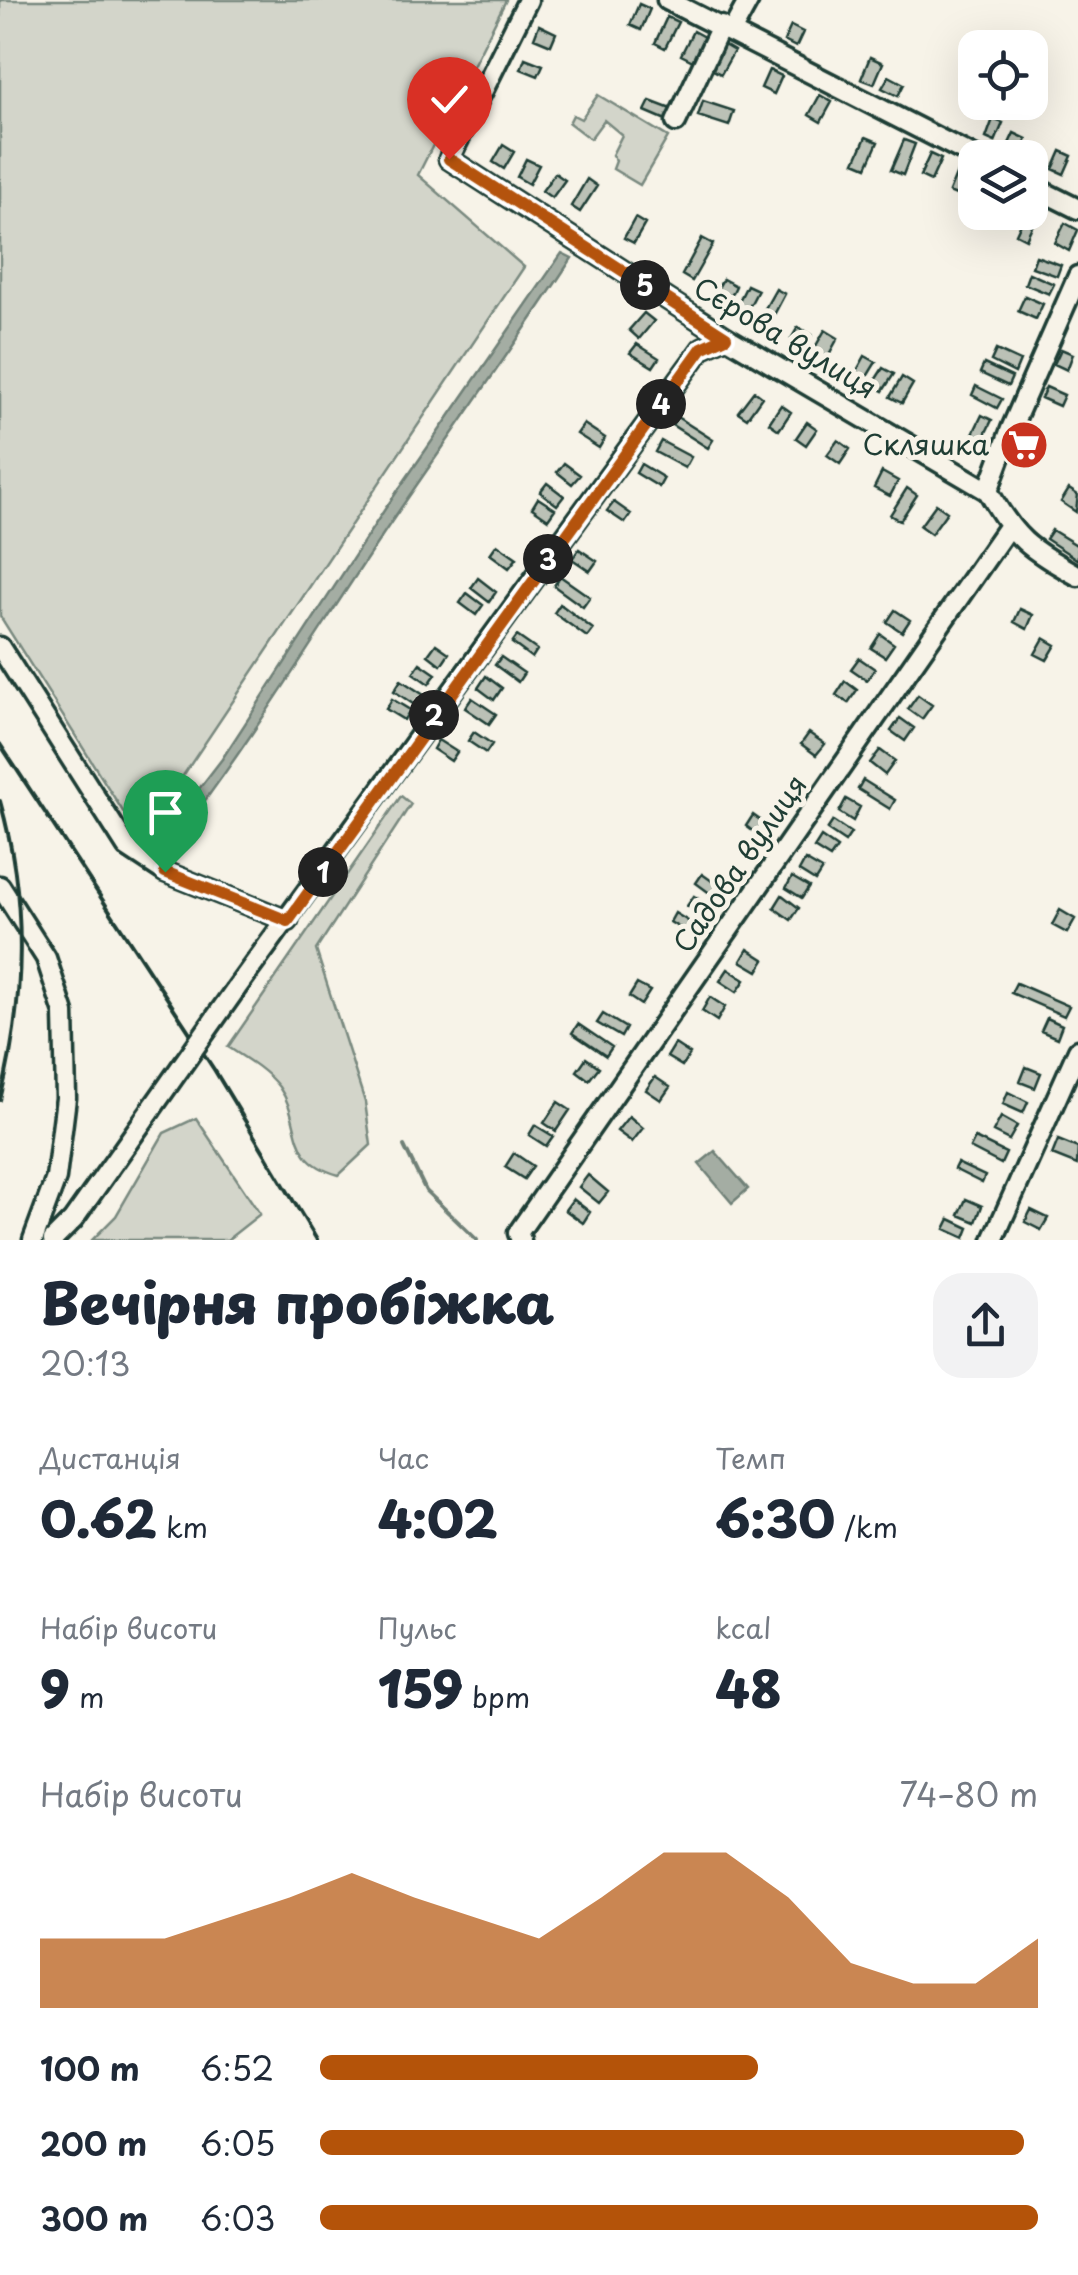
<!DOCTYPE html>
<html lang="uk">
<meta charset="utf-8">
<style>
:root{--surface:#fff;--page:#f2f2f3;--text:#1f2937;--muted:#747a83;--accent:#b45309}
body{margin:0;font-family:"Playpen Sans",sans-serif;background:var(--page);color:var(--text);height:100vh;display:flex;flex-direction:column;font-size:38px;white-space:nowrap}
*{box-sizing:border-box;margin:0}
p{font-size:32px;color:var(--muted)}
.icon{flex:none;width:55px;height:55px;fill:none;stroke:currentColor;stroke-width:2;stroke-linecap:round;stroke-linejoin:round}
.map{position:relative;height:1240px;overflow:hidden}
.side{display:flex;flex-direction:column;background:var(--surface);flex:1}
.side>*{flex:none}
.buttons{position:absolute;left:958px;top:30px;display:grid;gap:20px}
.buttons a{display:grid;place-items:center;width:90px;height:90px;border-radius:20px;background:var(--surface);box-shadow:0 10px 40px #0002;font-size:50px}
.pin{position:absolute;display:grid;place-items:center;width:85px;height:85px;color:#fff;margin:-102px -42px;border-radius:50% 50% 50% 0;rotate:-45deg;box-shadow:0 0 10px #0007}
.pin .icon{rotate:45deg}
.km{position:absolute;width:50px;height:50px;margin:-25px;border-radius:50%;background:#222;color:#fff;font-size:28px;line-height:50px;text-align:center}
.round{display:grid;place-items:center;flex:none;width:105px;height:105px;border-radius:30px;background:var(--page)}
.overview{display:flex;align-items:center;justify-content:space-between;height:170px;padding:0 40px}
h1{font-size:55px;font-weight:800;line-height:75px}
.stats{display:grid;grid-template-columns:repeat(3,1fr);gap:15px;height:170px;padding:10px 40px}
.stats div{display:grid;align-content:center}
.stats b{font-size:50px;font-weight:800}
.stats small{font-size:28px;font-weight:400}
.stats p{font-size:28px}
.chart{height:280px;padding:20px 40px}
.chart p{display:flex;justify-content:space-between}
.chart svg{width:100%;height:180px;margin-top:10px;fill:var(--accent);opacity:.7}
ul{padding:0 40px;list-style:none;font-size:32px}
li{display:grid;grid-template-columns:160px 120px 1fr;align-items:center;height:75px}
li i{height:25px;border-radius:12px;background:var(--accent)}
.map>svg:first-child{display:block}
</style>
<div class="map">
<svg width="1078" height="1240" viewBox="0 0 1078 1240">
<rect width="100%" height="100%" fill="#f7f3e8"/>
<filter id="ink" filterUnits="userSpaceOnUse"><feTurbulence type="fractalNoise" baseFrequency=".01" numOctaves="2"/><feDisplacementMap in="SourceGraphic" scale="20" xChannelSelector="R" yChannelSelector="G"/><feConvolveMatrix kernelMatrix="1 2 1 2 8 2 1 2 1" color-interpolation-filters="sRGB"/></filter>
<g filter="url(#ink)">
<path fill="#d3d5ca" stroke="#79897f" stroke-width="2.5" d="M0,0H506L418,175L524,267L156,816L129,821L0,616Z
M598,95L668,137L640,185L613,169L616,161L612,155L622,135L604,120L590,139L569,123L573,115L581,119Z
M401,796L411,804L316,950L365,1102L371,1145L339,1175C284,1160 304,1123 279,1087C266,1070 245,1058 228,1047Z
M196,1118L260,1214L227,1240H92L116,1216L164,1133Z"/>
<path fill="#a4ada3" stroke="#6f8077" stroke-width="2.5" d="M562,253L572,258C515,345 455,429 396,515C322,624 255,737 174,842L164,834L222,759L385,509Z
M715,1151L748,1189L732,1203L699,1164Z"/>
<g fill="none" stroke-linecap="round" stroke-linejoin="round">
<path stroke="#6f8077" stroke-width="4" d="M404,1146L426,1191L477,1240"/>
</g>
<path fill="#bbc1b6" stroke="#1f3d34" stroke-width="2.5" d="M639,4L650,9L641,30L630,25Z
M667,17L678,22L665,48L655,43Z
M539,25L556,33L551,45L534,38Z
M791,26L803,32L796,47L784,41Z
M693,31L704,37L693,61L681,55Z
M724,45L734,51L721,74L711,69Z
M870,57L883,63L874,84L861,79Z
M525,58L543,65L538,76L521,69Z
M769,70L782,76L774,94L761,88Z
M889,76L904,84L898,96L882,88Z
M820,95L832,102L821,122L809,115Z
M650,101L671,109L666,120L645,111Z
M703,101L734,111L729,126L698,116Z
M993,119L1003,123L995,142L986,138Z
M1014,133L1027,139L1020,154L1007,148Z
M866,137L878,142L867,167L855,162Z
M904,140L915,144L903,175L891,170Z
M503,145L514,152L504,169L493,162Z
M1061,151L1072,156L1064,174L1053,169Z
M930,154L941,159L931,181L920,176Z
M526,159L539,165L529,184L517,177Z
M958,170L970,175L961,197L949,192Z
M555,173L565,180L552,198L542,191Z
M587,179L597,186L580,212L571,206Z
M1030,204L1040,209L1026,239L1016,234L1026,212H1030Z
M635,218L645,224L634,243L624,238Z
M1065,223L1078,230L1069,251L1055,243Z
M702,238L713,244L692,281L682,275Z
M1036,256L1061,265L1057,276L1032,267Z
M1029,273L1054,284L1049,294L1025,284Z
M723,279L736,286L728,303L714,295Z
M747,285L758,290L747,311L737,305Z
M776,289L785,294L768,326L758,321Z
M1025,296L1043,304L1036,319L1018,311Z
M644,313L654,321L639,339L629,330Z
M798,327L812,335L805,347L791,339Z
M825,330L838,338L827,358L813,351Z
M637,344L659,358L653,367L630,353Z
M1061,349L1073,354L1067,370L1054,364Z
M996,350L1020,361L1015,373L991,361Z
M865,356L876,362L865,380L855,374Z
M984,364L1012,377L1008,386L980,373Z
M883,368L894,374L883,391L872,385Z
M902,377L913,384L902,403L890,397Z
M976,386L1002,399L997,408L972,395Z
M1046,387L1064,395L1059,406L1041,398Z
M754,391L762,397L747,418L738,412Z
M781,405L791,412L779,430L769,423Z
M982,415L992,420L977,451L967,446Z
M677,417L713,440L708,448L672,425Z
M807,422L817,429L806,445L796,438Z
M584,424L605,438L599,448L577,434Z
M838,440L850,449L840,464L827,455Z
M661,441L691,457L685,468L655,452Z
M564,463L580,475L572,484L557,472Z
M641,464L664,478L659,487L636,473Z
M882,472L898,481L890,496L874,488Z
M547,483L564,496L557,505L540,492Z
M907,488L917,495L900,521L890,515Z
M1069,489L1078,495L1076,512L1061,502Z
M538,498L555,509L548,519L532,508Z
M614,502L631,514L625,523L607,511Z
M936,504L947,512L931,534L920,526Z
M1052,530L1078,546V560L1046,539Z
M497,544L517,558L509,568L490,554Z
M579,549L597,561L590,571L572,559Z
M560,576L590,597L583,607L554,586Z
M478,578L496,592L489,602L471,588Z
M467,593L483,605L476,615L460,603Z
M560,604L593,629L587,637L554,613Z
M1020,609L1033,615L1027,629L1014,622Z
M895,610L910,620L902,632L887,622Z
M880,634L894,644L885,657L871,648Z
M517,636L537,650L532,658L512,643Z
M1044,638L1056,645L1047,660L1035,654Z
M436,644L449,653L441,665L428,655Z
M501,657L524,673L518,682L495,665Z
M859,658L875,669L867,680L851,669Z
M420,663L436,674L429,684L413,673Z
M486,676L502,688L494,700L478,688Z
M401,680L424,695L416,706L394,691Z
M845,681L857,690L848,703L836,695Z
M918,695L932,705L922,719L908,709Z
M472,698L496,714L489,724L465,708Z
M392,699L410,710L404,720L386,709Z
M900,718L914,728L905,741L891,731Z
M474,732L492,744L486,753L468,741Z
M809,733L825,744L816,755L801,744Z
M438,740L457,752L451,761L433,749Z
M880,750L895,761L885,775L870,763Z
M863,780L895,800L890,809L858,789Z
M846,799L860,807L853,821L839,812Z
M753,815L767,825L759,836L746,826Z
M833,821L851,833L845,842L827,830Z
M821,837L837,848L830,858L814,848Z
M805,860L822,870L815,881L799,871Z
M702,874L722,888L715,897L696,883Z
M792,877L809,887L802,898L786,888Z
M782,895L799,908L791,920L774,908Z
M694,896L710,906L702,916L687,906Z
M1060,910L1075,919L1067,933L1052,925Z
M675,913L696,926L691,935L670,922Z
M748,949L765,960L758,971L741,961Z
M728,969L745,980L737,992L720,981Z
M1016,983L1069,1006L1064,1016L1011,993Z
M637,984L650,991L641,1005L629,997Z
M710,997L725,1007L717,1021L702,1011Z
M603,1014L626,1028L621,1037L597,1023Z
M1047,1018L1062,1025L1057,1038L1041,1031Z
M578,1024L612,1047L606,1056L572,1033Z
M675,1044L690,1054L682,1066L667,1057Z
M586,1058L599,1067L589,1080L577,1071Z
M1026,1067L1041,1073L1035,1088L1020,1082Z
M655,1077L670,1087L661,1100L646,1090Z
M1008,1092L1028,1102L1023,1113L1003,1104Z
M558,1102L570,1110L556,1131L544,1123Z
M629,1116L643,1128L632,1142L617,1131Z
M1001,1117L1017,1126L1009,1140L993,1132Z
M535,1125L553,1136L546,1146L529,1135Z
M975,1138L1006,1153L1001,1164L970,1148Z
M1058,1140L1078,1148L1077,1165L1052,1155Z
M514,1153L533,1166L524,1179L505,1167Z
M957,1163L985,1176L982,1183L954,1169Z
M588,1175L608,1192L599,1203L579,1187Z
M573,1199L590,1212L583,1223L565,1210Z
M966,1199L982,1206L976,1222L959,1215Z
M1031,1210L1048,1218L1041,1230L1025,1222Z
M950,1219L969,1228L965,1238L945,1229Z"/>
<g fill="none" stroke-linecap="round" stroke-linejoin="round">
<g stroke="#1f3d34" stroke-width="25">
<path id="minor" d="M528,0L449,159L726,337L988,491C1016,541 1029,548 1078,576
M667,0L977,158
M732,31L749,0
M676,122L721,26
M1030,185L1078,209
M988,491L1011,429L1078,276
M0,647L127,847L165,872L288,921
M0,886L46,958L64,1013L66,1098L56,1178L33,1240
M235,990L702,348L726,337
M53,1240L73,1220L150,1111
M521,1240L518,1233L1008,527
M993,1240L1078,1050"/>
</g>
<use href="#minor" stroke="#f7f3e8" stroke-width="18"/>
<path stroke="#1f3d34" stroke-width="4" d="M0,744L215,1071L317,1240
M0,801C28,899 25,1002 0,1100"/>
<g stroke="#1f3d34" stroke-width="25" stroke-linecap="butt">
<path id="minor-bridge" d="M150,1111L235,990"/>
</g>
<use href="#minor-bridge" stroke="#f7f3e8" stroke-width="18"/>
</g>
</g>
<g fill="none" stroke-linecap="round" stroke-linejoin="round" filter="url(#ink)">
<g stroke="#fff" stroke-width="20">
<path id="route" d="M165,872L288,921L702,348L726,337L449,159"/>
</g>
<use href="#route" stroke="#b45309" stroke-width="12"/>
</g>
<defs>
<g id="supermarket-disc" transform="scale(2.5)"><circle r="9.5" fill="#c8321e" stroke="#f7f3e8"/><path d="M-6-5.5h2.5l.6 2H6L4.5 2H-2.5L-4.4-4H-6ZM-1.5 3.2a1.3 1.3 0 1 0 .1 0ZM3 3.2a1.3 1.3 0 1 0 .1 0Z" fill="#fff"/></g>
</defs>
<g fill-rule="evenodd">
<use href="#supermarket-disc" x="1024" y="445"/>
</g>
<g text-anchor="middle" stroke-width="10" stroke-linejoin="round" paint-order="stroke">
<g font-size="28" fill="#1f3d34" stroke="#f7f3e8">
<text transform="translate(785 338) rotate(31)" y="10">Сєрова вулиця</text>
<text transform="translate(740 864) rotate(-55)" y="10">Садова вулиця</text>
</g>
<g font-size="28" fill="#1f3d34" stroke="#f7f3e8" text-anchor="end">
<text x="989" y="455">Скляшка</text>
</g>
</g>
</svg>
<div class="buttons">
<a><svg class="icon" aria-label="locate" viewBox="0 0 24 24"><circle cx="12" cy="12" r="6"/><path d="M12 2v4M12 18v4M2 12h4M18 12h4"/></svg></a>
<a><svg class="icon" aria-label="layers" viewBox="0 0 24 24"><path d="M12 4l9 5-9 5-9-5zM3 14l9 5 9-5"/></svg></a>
</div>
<div class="pin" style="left:165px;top:872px;background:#1e9e55"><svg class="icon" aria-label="arrive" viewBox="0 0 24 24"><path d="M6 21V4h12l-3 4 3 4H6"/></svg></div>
<div class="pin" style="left:449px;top:159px;background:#d93025"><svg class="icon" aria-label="check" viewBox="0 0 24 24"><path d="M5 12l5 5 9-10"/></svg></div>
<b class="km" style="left:323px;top:872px">1</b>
<b class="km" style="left:434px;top:715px">2</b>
<b class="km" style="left:548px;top:559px">3</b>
<b class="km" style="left:661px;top:404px">4</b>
<b class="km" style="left:645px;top:285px">5</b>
</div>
<section class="side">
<div class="overview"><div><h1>Вечірня пробіжка</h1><p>20:13</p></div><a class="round"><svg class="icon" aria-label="share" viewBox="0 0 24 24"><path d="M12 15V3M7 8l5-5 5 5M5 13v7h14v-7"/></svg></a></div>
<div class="stats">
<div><p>Дистанція</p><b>0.62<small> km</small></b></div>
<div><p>Час</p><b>4:02</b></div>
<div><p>Темп</p><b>6:30<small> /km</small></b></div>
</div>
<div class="stats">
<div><p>Набір висоти</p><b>9<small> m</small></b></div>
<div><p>Пульс</p><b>159<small> bpm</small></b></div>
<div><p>kcal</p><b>48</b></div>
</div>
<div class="chart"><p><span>Набір висоти</span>74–80 m</p>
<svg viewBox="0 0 160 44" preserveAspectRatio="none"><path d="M0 44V27L10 27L20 27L30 22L40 17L50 11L60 17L70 22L80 27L90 17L100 6L110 6L120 17L130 33L140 38L150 38L160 27V44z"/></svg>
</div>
<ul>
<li><b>100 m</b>6:52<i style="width:61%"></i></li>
<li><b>200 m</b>6:05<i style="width:98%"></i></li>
<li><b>300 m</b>6:03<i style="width:100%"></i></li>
</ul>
</section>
